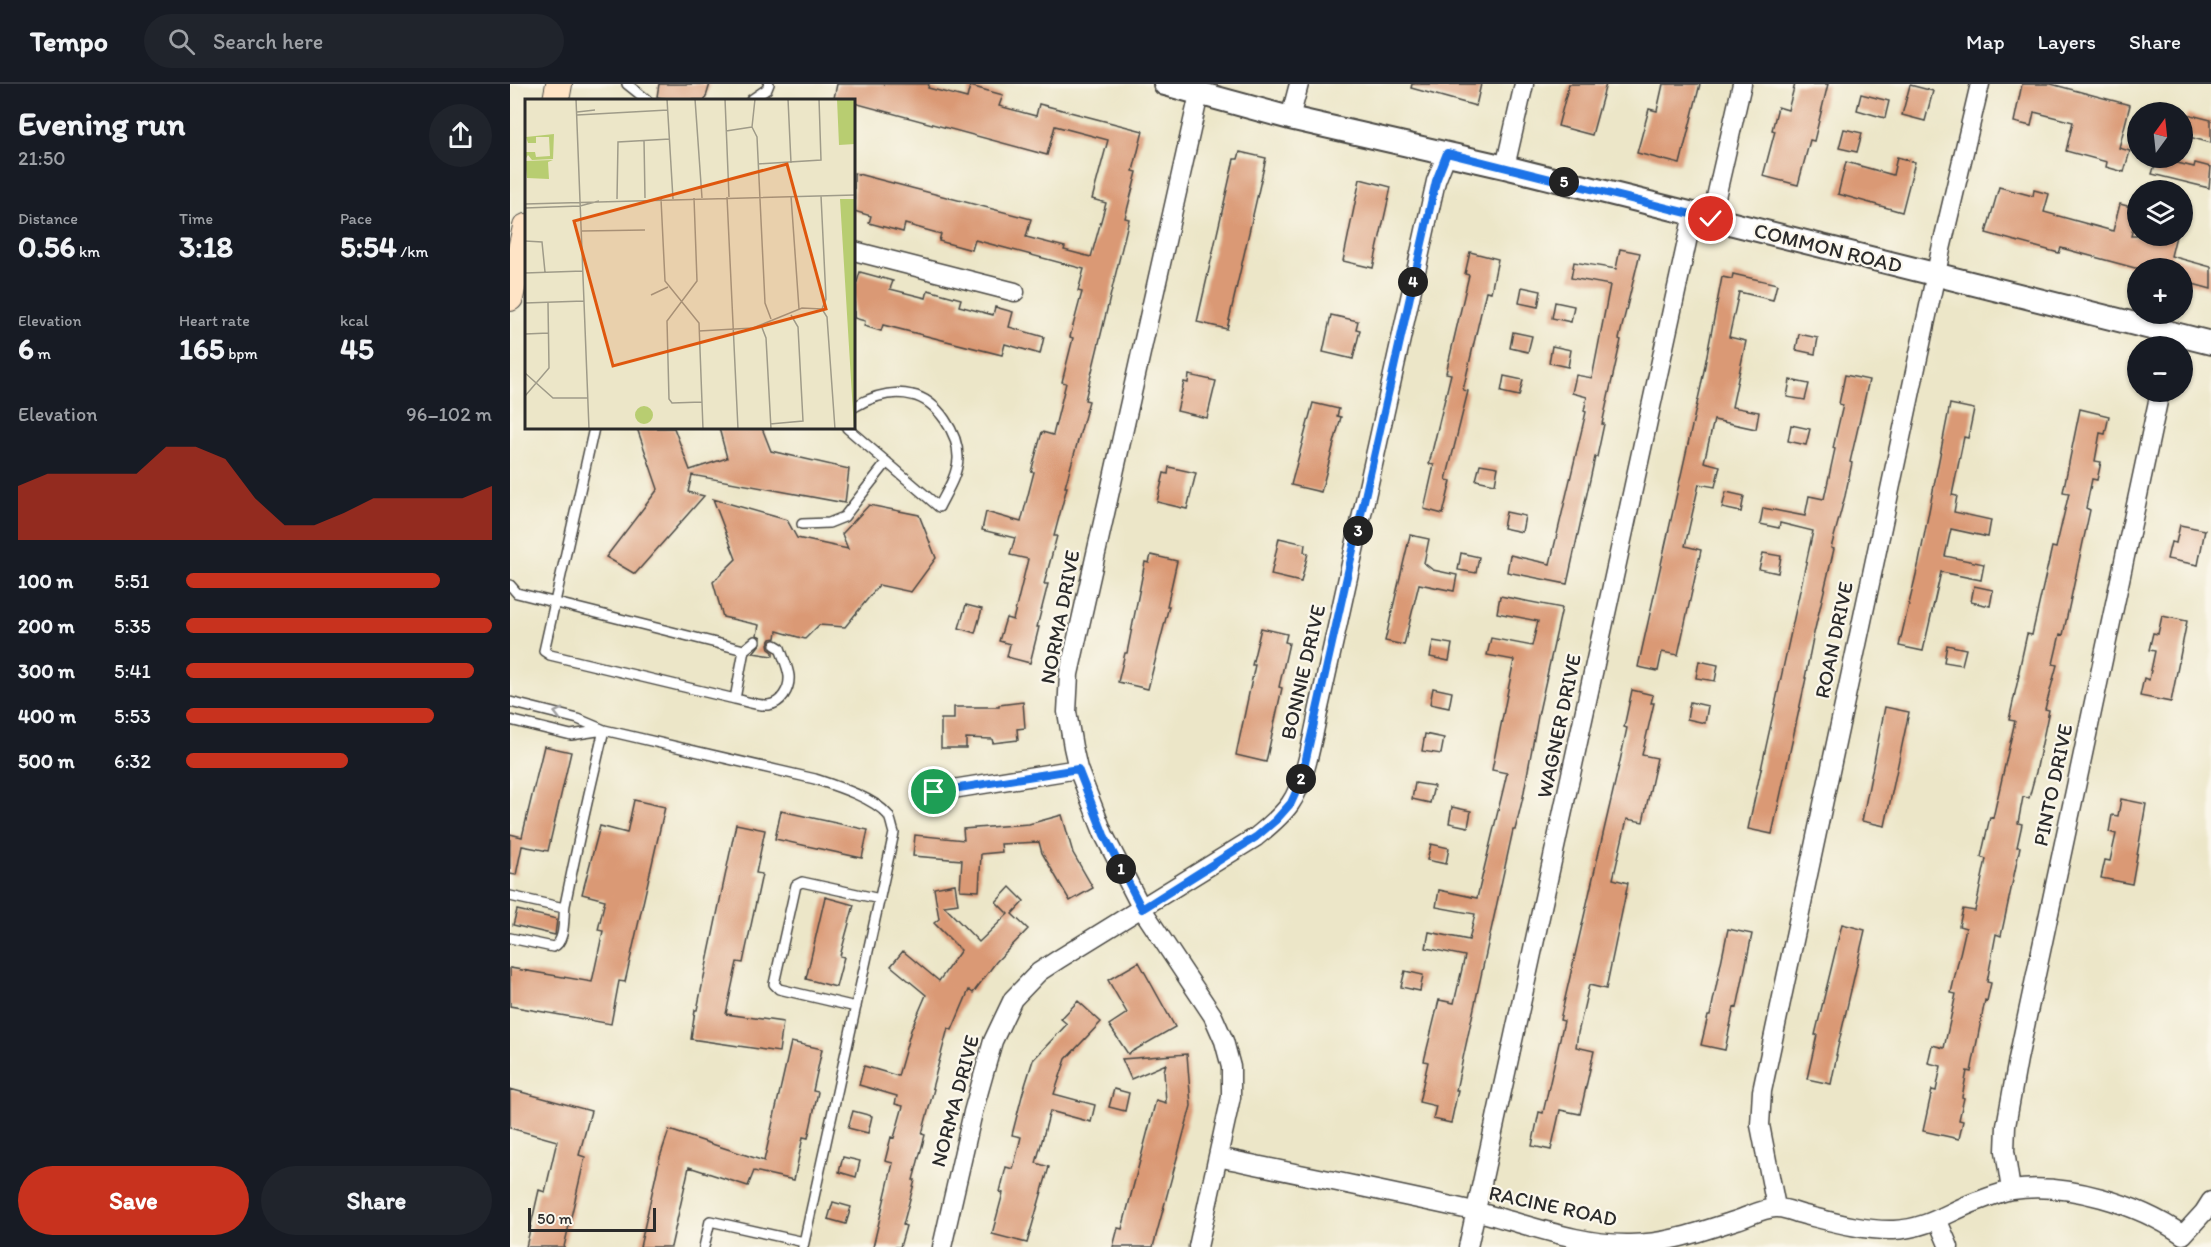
<!DOCTYPE html>
<meta charset="utf-8">
<style>
:root{--surface:#171b24;--page:#20242c;--text:#f1f3f6;--muted:#9ea1a6;--line:#363941;--accent:#c8321e}
body{margin:0;font-family:Itim,sans-serif;background:var(--page);color:var(--text);height:100vh;display:flex;flex-direction:column;font-size:22px;white-space:nowrap}
*{box-sizing:border-box;margin:0}
p{font-size:20px;color:var(--muted)}
.icon{flex:none;width:33px;height:33px;fill:none;stroke:currentColor;stroke-width:2;stroke-linecap:round;stroke-linejoin:round}
.map{position:relative;flex:1;overflow:hidden}
.panel{display:flex;flex-direction:column;background:var(--surface);width:510px}
.panel>*{flex:none}
.needle{width:39px;rotate:15deg}
.buttons{position:absolute;left:1617px;top:18px;display:grid;gap:12px}
.buttons a{display:grid;place-items:center;width:66px;height:66px;border-radius:50%;background:var(--surface);box-shadow:0 2px 4px #0004;font-size:30px}
.scale{position:absolute;left:18px;bottom:15px;width:128px;box-sizing:border-box;padding-left:6px;border:3px solid #2b2b2b;border-top:0;font-size:16px;line-height:21px;white-space:nowrap;color:#2b2b2b;-webkit-text-stroke:4px #fbf7ec;paint-order:stroke}
.pin{position:absolute;display:grid;place-items:center;width:51px;height:51px;color:#fff;margin:-26px;border:3px solid #fff;border-radius:50%;box-shadow:0 2px 6px #0007}
.km{position:absolute;width:30px;height:30px;margin:-15px;border-radius:50%;background:#222;color:#fff;font-size:16px;line-height:30px;text-align:center}
.round{display:grid;place-items:center;flex:none;width:63px;height:63px;border-radius:32px;background:var(--page)}
.headline{display:flex;align-items:center;justify-content:space-between;height:102px;padding:0 18px}
h1{font-size:33px;font-weight:700;line-height:45px}
.stats{display:grid;grid-template-columns:repeat(3,1fr);gap:9px;height:102px;padding:6px 18px}
.stats div{display:grid;align-content:center}
.stats b{font-size:30px;font-weight:700}
.stats small{font-size:16px;font-weight:400}
.stats p{font-size:16px}
.chart{height:168px;padding:12px 18px}
.chart p{display:flex;justify-content:space-between}
.chart svg{width:100%;height:108px;margin-top:6px;fill:var(--accent);opacity:.7}
.action{display:flex;gap:12px;margin-top:auto;padding:12px 18px}
.action a{flex:1;height:69px;border-radius:36px;background:var(--accent);color:#fff;font-size:24px;font-weight:700;line-height:69px;text-align:center}
.action a+a{background:var(--page);color:var(--text)}
ul{padding:0 18px;list-style:none;font-size:20px}
li{display:grid;grid-template-columns:96px 72px 1fr;align-items:center;height:45px}
li i{height:15px;border-radius:8px;background:var(--accent)}
header{display:flex;align-items:center;gap:36px;box-sizing:border-box;height:84px;padding:0 30px;background:var(--surface);border-bottom:2px solid var(--line)}
header strong{font-size:28px}
nav{display:flex;gap:33px;margin-inline-start:auto;font-size:21px}
.search{width:420px;height:54px;background:var(--page);display:flex;align-items:center;gap:15px;box-sizing:border-box;padding:0 21px;border-radius:33px;color:var(--muted);font-size:22px}
main{display:flex;flex:1;min-height:0}
.map>svg:first-child{display:block}
</style>
<header>
<strong>Tempo</strong>
<div class="search"><svg class="icon" aria-label="search" viewBox="0 0 24 24"><circle cx="10" cy="10" r="6"/><path d="M15 15l6 6"/></svg>Search here</div>
<nav><a>Map</a><a>Layers</a><a>Share</a></nav>
</header>
<main>
<section class="panel">
<div class="headline"><div><h1>Evening run</h1><p>21:50</p></div><a class="round"><svg class="icon" aria-label="share" viewBox="0 0 24 24"><path d="M12 15V3M7 8l5-5 5 5M5 13v7h14v-7"/></svg></a></div>
<div class="stats">
<div><p>Distance</p><b>0.56<small> km</small></b></div>
<div><p>Time</p><b>3:18</b></div>
<div><p>Pace</p><b>5:54<small> /km</small></b></div>
</div>
<div class="stats">
<div><p>Elevation</p><b>6<small> m</small></b></div>
<div><p>Heart rate</p><b>165<small> bpm</small></b></div>
<div><p>kcal</p><b>45</b></div>
</div>
<div class="chart"><p><span>Elevation</span>96–102 m</p>
<svg viewBox="0 0 160 44" preserveAspectRatio="none"><path d="M0 44V22L10 17L20 17L30 17L40 17L50 6L60 6L70 11L80 27L90 38L100 38L110 33L120 27L130 27L140 27L150 27L160 22V44z"/></svg>
</div>
<ul>
<li><b>100 m</b>5:51<i style="width:83%"></i></li>
<li><b>200 m</b>5:35<i style="width:100%"></i></li>
<li><b>300 m</b>5:41<i style="width:94%"></i></li>
<li><b>400 m</b>5:53<i style="width:81%"></i></li>
<li><b>500 m</b>6:32<i style="width:53%"></i></li>
</ul>
<div class="action"><a>Save</a><a>Share</a></div>
</section>
<div class="map">
<svg width="1701" height="1163" viewBox="0 0 1701 1163">
<rect width="100%" height="100%" fill="#fbf7ec"/>
<filter id="ink" filterUnits="userSpaceOnUse"><feTurbulence type="fractalNoise" baseFrequency=".0167" numOctaves="2"/><feDisplacementMap in="SourceGraphic" scale="12" xChannelSelector="R" yChannelSelector="G"/><feConvolveMatrix kernelMatrix="1 2 1 2 8 2 1 2 1" color-interpolation-filters="sRGB"/></filter>
<filter id="wash" filterUnits="userSpaceOnUse"><feTurbulence type="fractalNoise" baseFrequency=".008" numOctaves="4" result="noise"/><feDisplacementMap in="SourceGraphic" scale="24" xChannelSelector="R" yChannelSelector="G"/><feGaussianBlur stdDeviation="1.35" result="paint"/><feColorMatrix in="noise" values="0 0 0 0 0 0 0 0 0 0 0 0 0 0 0 0 0 1.4 0 .05"/><feComposite in="paint" operator="in"/></filter>
<g filter="url(#wash)">
<rect width="100%" height="100%" fill="#ece6c8"/>
<g id="blocks">
<path fill="#da9975" d="M149,0H200L195,16H163L147,13Z
M327,0H419L418,4L457,14L460,2L493,11L489,22L526,32L529,20L633,47L623,87L627,88L615,134L619,135L575,316L579,317L555,403H557L544,452H547L534,500H538L527,543H529L520,579L497,573L500,560L489,557L496,534L503,536L518,475L500,471L505,454L472,446L476,428L511,438L524,388H521L532,348L543,351L556,299L552,298L563,254L560,253L572,208L568,207L574,185L465,156L462,166L429,157L431,150L395,140L393,148L359,139L361,132L344,127V89L521,135L516,153L555,163L554,166L581,173L596,119L582,115L598,56L545,42L537,71L344,19V16L324,14Z
M902,0H971L966,22L901,4Z
M1059,0H1096L1082,51L1048,42Z
M1153,0H1190L1170,80L1127,69L1139,25L1147,27Z
M1285,0H1318L1304,57L1300,56L1288,101L1253,92L1265,47L1262,46L1268,23L1278,26Z
M1512,0H1541L1620,21L1609,64L1620,67L1614,88L1596,83L1597,78L1556,67L1563,38L1524,28L1521,42L1504,38Z
M1400,1L1423,7L1415,37L1392,31Z
M1351,10L1379,17L1375,34L1347,26Z
M1677,30L1701,36V59L1672,51Z
M1334,45L1352,49L1347,68L1329,64Z
M730,68L756,74L717,245L687,238L724,75H728Z
M1387,73L1405,78L1392,128L1328,110L1336,78L1383,91Z
M1647,74L1684,83L1685,79L1701,83L1699,104L1642,90Z
M850,95L881,103L863,184L833,177Z
M1489,103L1523,112L1524,106L1539,110L1534,128L1603,147L1610,120L1628,125L1621,152H1666L1661,172L1701,183V205L1672,197V184H1625L1551,164L1549,169L1476,149Z
M1110,165L1130,169L1109,255L1111,256L1092,340H1094L1087,373H1085L1057,500L997,488L1000,471L1040,480L1076,328L1074,327L1077,313L1062,309L1066,291L1082,294L1100,201L1061,194L1064,178L1106,185Z
M960,168L988,175L981,208L976,207L953,306L958,307L936,396L941,397L933,430L914,425L924,381L919,380L941,290L936,289L959,191L955,190Z
M350,188L383,197L380,205L416,214L418,206L451,215L449,222L483,231L485,223L503,228L499,243L534,253L530,270L495,260L492,271L373,241L371,247L354,242L355,237L344,234V197L347,198Z
M1223,190L1267,200L1263,216L1229,208L1219,253L1236,257L1222,323L1249,328L1246,345L1204,336L1194,378L1210,382L1205,403L1189,400L1175,462L1191,466L1168,571L1152,568L1148,587L1128,583L1191,302L1212,193L1222,195Z
M1012,203L1031,207L1028,223L1009,219Z
M1045,218L1064,222L1061,238L1042,234Z
M821,231L848,237L846,245L850,246L843,275L813,268Z
M1003,248L1022,252L1018,268L1000,264Z
M1289,250L1308,254L1305,270L1286,266Z
M1042,262L1061,266L1058,283L1039,279Z
M679,291L706,297L697,334L667,327L674,298L678,299Z
M1335,291L1359,296L1340,378L1342,379L1335,412L1321,464L1324,465L1304,549L1295,594H1296L1262,750L1238,745L1303,447L1270,439L1269,444L1250,440L1253,424L1295,432L1299,412L1314,415L1325,365L1323,364L1333,321L1329,320Z
M994,292L1013,296L1009,312L991,308Z
M1280,296L1299,300L1295,316L1277,313Z
M803,319L829,325L827,332L831,333L811,408L781,401Z
M1440,320L1464,325L1458,354L1454,353L1442,411L1447,412L1444,428L1481,436L1478,453L1441,445L1435,472L1474,480L1471,496L1431,488L1413,567L1389,562L1409,478Z
M1570,325L1599,332L1595,350L1590,349L1585,377L1591,378L1587,396L1582,395L1576,424L1580,426L1553,551L1550,550L1543,580L1547,581L1535,625L1539,626L1526,688L1519,714L1513,713L1508,739L1512,740L1507,763H1510L1491,852L1486,850L1477,898L1481,899L1477,917L1475,916L1461,988L1457,987L1452,1013L1454,1014L1449,1036L1453,1037L1449,1055L1413,1047L1422,1006L1426,1007L1431,982L1418,979L1422,961L1434,964L1446,910L1441,909L1456,844L1449,842L1453,825L1465,827L1476,775L1471,773L1480,733L1483,734L1505,637L1499,636L1509,591H1508L1517,550L1522,551L1542,463L1546,464L1559,409L1553,408Z
M1281,341L1300,345L1296,361L1278,357Z
M127,344H164L180,386L217,374L209,344H252L261,367L339,385L335,419L182,391L178,408L194,412L125,490L96,473L148,405Z
M970,380L988,383L985,400L966,396Z
M659,383L686,389L677,425L647,418L654,389L658,390Z
M1216,408L1234,412L1231,428L1212,424Z
M203,415L277,436L287,454L338,465L332,450L359,421L409,431L426,474L401,508L369,501L335,543L309,541L295,555L267,547L266,554L261,555L258,560L259,565L263,568V572L243,569L251,559V553L247,551L249,541L213,533L203,498L226,475Z
M996,428L1015,432L1012,448L993,444Z
M1670,441L1695,446L1688,481L1657,475L1661,458L1666,459Z
M900,451L919,455L914,479L923,486L947,491L944,507L909,500L894,561L875,557Z
M769,454L795,460L794,468L798,469L791,498L761,491Z
M951,469L969,473L966,489L948,486Z
M1253,469L1271,472L1268,489L1249,485Z
M641,471L667,477L657,522H659L638,605L608,598L615,569H617L635,478L639,479Z
M1464,502L1483,506L1480,522L1461,518Z
M990,512L1052,524L1028,632L1013,713L1005,746H1003L946,1006H948L941,1039L923,1035L926,1022L909,1018L918,978L914,977L929,916L944,919L955,872L916,864L919,848L959,856L965,830L926,823L929,806L967,814L994,702L997,689L982,686L1004,576L977,571L981,554L1022,562L1028,537L987,529Z
M456,521L472,525L465,549L449,544Z
M1652,532L1677,537L1661,618L1630,612L1634,594L1639,596L1645,567L1639,566L1643,549L1648,550Z
M751,544L777,550L775,558L779,559L769,603L772,604L756,678L726,671L745,581H742Z
M923,557L942,560L939,577L920,573Z
M1437,561L1456,565L1452,581L1434,578Z
M1189,577L1208,581L1205,597L1186,594Z
M923,604L942,608L939,624L920,620Z
M1122,606L1143,611L1141,619H1144L1132,671L1147,674L1133,738L1117,735L1103,795L1118,799L1096,905L1079,901L1068,949L1066,963L1084,967L1070,1030L1050,1026L1041,1066L1022,1062L1029,1028L1033,1029L1054,937L1050,936L1110,677L1117,644L1114,643Z
M513,618L515,644L507,645L508,656L483,659L482,655L456,654V664H431V635H444V623H489V621Z
M1180,618L1198,622L1195,639L1177,635Z
M1375,623L1399,628L1375,742L1352,737Z
M915,650L934,654L931,670L912,667Z
M34,662L61,668L38,767L12,762L6,791L0,790V750L12,753Z
M905,699L924,702L920,719L902,715Z
M1611,715L1636,720L1622,800L1591,794L1595,776L1600,777L1606,750L1599,748L1602,731L1608,732Z
M124,716L155,723L115,898L109,897L101,940L0,922V884L82,898L93,847L88,846L95,816L72,810L90,742L117,749Z
M942,723L961,727L958,743L939,739Z
M271,727L358,746L352,774L265,755Z
M552,731L563,769L583,804L560,817L532,769L529,758L491,760L492,768L471,770L469,807L450,806L452,776L403,772L405,751L454,756L453,745L519,740Z
M226,740L255,746L246,789L252,790L233,879L227,878L216,930L273,938L269,968L181,955L185,926H187Z
M921,760L939,764L936,780L917,776Z
M445,800L448,820L434,822L469,858L498,830L486,818L500,803L514,817L502,830L518,845L486,878L463,909L459,906L442,946L438,944L422,1004L424,1005L412,1050L415,1051L403,1096H405L393,1141L396,1142L390,1163H363L383,1079L375,1077L381,1053L384,1054L393,1022L385,1020L387,1012L349,1001L354,982L388,992L401,946L416,911L381,882L393,867L429,897L451,866L424,839L429,835L424,804Z
M315,813L344,821L330,872L334,873L326,903L296,895Z
M7,826L47,835L45,851L3,841Z
M1332,840L1355,846L1326,971H1327L1321,1000L1297,995L1307,951H1305Z
M1218,845L1242,850L1227,924L1224,923L1215,966L1191,961L1198,932H1200Z
M629,878L665,943L618,970L599,941L617,929L598,896Z
M895,887L913,891L910,907L891,903Z
M568,917L591,938L556,975L544,1010L585,1021L581,1038L540,1027L526,1079L539,1083L517,1159L482,1150L493,1109L490,1108L496,1083L503,1085L511,1053L502,1051L513,1008L523,976L557,940L551,935Z
M281,958L312,965L303,1007L308,1008L298,1054L293,1053L284,1096L244,1087L238,1102L179,1083L161,1163H130L150,1073L159,1046L254,1077Z
M677,970L681,1022L643,1163H603L608,1144L612,1145L646,1016L656,1019L654,987L656,980L621,995L612,975Z
M0,1005L81,1027L69,1071L75,1073L54,1163H16L29,1106L35,1108L47,1057L0,1044Z
M604,1005L619,1009L615,1027L599,1023Z
M343,1027L362,1032L358,1049L338,1044Z
M333,1073L350,1077L346,1093L329,1088Z
M323,1118L341,1123L336,1140L318,1135Z"/>
</g>
</g>
<g filter="url(#ink)">
<use href="#blocks" fill-opacity="0" stroke="#484743" stroke-width="1.5"/>
<g fill="none" stroke-linecap="round" stroke-linejoin="round">
<g stroke="#484743" stroke-width="12">
<path id="service" d="M117,0L137,16
M241,16L257,5L259,0
M337,344L429,423C437,407 447,392 448,375C449,350 427,316 402,311C381,306 361,313 344,323
M292,440L319,439L334,433L377,378
M0,501L7,509L234,566L225,615L40,571L34,567L84,344
M234,566L245,557
M225,615C235,617 248,622 258,621C271,620 280,605 279,592C278,583 273,573 270,564L265,561
M0,618L68,635L94,646L305,695C326,702 364,714 378,731C381,735 382,744 384,749L293,1163
M0,636L61,651L94,646
M0,812L54,824
M0,854L43,863C56,858 53,833 55,821C67,762 80,704 94,646
M346,923L269,905L264,900L286,801L292,798L370,815
M194,1163L200,1137L294,1158"/>
</g>
<g stroke="#484743" stroke-width="21">
<path id="minor" d="M780,34L789,0
M995,83L1014,0
M1201,135L1232,0
M344,167L505,208
M424,708L568,685
M708,1073C793,1091 879,1108 964,1127C1015,1139 1067,1161 1120,1160C1157,1160 1192,1147 1227,1136C1239,1132 1254,1124 1266,1124C1274,1123 1286,1129 1295,1131C1323,1138 1354,1147 1384,1146C1420,1144 1437,1128 1468,1117C1479,1113 1491,1108 1502,1106C1557,1098 1628,1120 1673,1151
M1501,1106L1495,1067L1496,1042L1508,975L1650,308
M1266,1123L1250,1041L1252,1007L1432,161L1470,0
M1428,1137L1439,1163
M1673,1151L1694,1128L1701,1117
M432,1163L463,1028L483,957L503,915L529,888L549,875L746,753C758,743 771,733 780,720C797,696 804,644 811,615L926,97L937,69
M688,1163L721,1013V983L714,957L703,932L632,825L594,751L568,685L563,663L557,628L559,590L689,10
M958,1163L1183,130"/>
</g>
<g stroke="#484743" stroke-width="26">
<path id="tertiary" d="M655,0L780,34L995,83L1701,259"/>
</g>
<g stroke="#484743" stroke-width="28">
<path id="secondary" d="M46,16L49,0
M0,214L16,143"/>
</g>
<use href="#service" stroke="#fff" stroke-width="9"/>
<use href="#minor" stroke="#fff" stroke-width="18"/>
<use href="#tertiary" stroke="#fff" stroke-width="22"/>
<use href="#secondary" stroke="#ffe4c6" stroke-width="26"/>
</g>
<defs><path id="oneway-chevron" d="M-2-3.5L2.5 0L-2 3.5" fill="none" stroke-width="1.6" stroke-linecap="round" stroke-linejoin="round" transform="scale(1.5)"/></defs>
<use stroke="#a0a0a0" href="#oneway-chevron" transform="translate(48 629) rotate(-166)"/>
</g>
<g fill="none" stroke-linecap="round" stroke-linejoin="round" filter="url(#ink)">
<g stroke="#fff" stroke-width="12">
<path id="route" d="M424,708L568,685L594,751L632,825L746,753L766,736L781,719L791,697L926,97L937,69L1201,135"/>
</g>
<use href="#route" stroke="#1a73e8" stroke-width="8"/>
</g>
<g text-anchor="middle" stroke-width="4.5" stroke-linejoin="round" paint-order="stroke">
<g font-size="21" fill="#2b2b2b" stroke="#fbf7ec">
<text transform="translate(1318 164) rotate(14)" y="7">COMMON ROAD</text>
<text transform="translate(550 533) rotate(-79)" y="7">NORMA DRIVE</text>
<text transform="translate(1324 556) rotate(-78)" y="7">ROAN DRIVE</text>
<text transform="translate(793 588) rotate(-77)" y="7">BONNIE DRIVE</text>
<text transform="translate(1049 642) rotate(-78)" y="7">WAGNER DRIVE</text>
<text transform="translate(1543 701) rotate(-78)" y="7">PINTO DRIVE</text>
<text transform="translate(445 1017) rotate(-75)" y="7">NORMA DRIVE</text>
<text transform="translate(1043 1122) rotate(12)" y="7">RACINE ROAD</text>
</g>
</g>
<g transform="translate(15 15)">
<rect width="330" height="330" fill="#ece6c8"/>
<path d="M312,0H330V45L314,46ZM29,35L28,60L7,61L3,56L0,61V53H10L11,58L25,57L24,38H11V44H3L1,38ZM28,61L23,63L24,80L2,79L0,62ZM315,100H330V330H329ZM110 316a9 9 0 1 1 18 0a9 9 0 1 1-18 0Z" fill="#b8cd71"/>
<path fill="none" stroke="#9f9b89" stroke-width="1.5" d="M51,0L64,330M142,0L148,100M170,0L177,99M200,0L204,98M263,0L266,64M52,13L70,11M52,16L143,11M227,28L232,38L240,204L246,220M227,28L230,0M201,32L227,28M119,41L120,99M233,65L296,61L294,0M266,97L274,210M296,97L301,200L297,210M202,98L213,330M169,99L172,182L142,222L144,300L147,304L177,303M92,100L93,43L145,40M136,100L140,182L174,224L178,330M0,105L330,96M0,109L55,107L74,102M57,132L120,131M0,142L17,143L20,173M0,174L58,172M126,196L143,188M0,204L59,202M297,210L302,218L310,330M236,226L241,239L246,330M174,232L228,229L277,209L297,210M0,235L24,234M0,274L28,299H63M0,297L24,269L23,204M245,325L278,322L273,228L266,216"/>
<path fill="#df570e" fill-opacity="0.15" stroke="#df570e" stroke-width="3" d="M262,65L301,210L88,267L49,122Z"/>
<rect width="330" height="330" fill="none" stroke="#2b2b2b" stroke-width="3"/>
</g>
</svg>
<div class="buttons">
<a><svg class="needle" viewBox="-14 -14 28 28"><path d="M0-13l5 13h-10z" fill="#e53935"/><path d="M0 13l5-13h-10z" fill="#9ea1a6"/></svg></a>
<a><svg class="icon" aria-label="layers" viewBox="0 0 24 24"><path d="M12 4l9 5-9 5-9-5zM3 14l9 5 9-5"/></svg></a>
<a>+</a>
<a>−</a>
</div>
<div class="scale">50 m</div>
<div class="pin" style="left:424px;top:708px;background:#1e9e55"><svg class="icon" aria-label="arrive" viewBox="0 0 24 24"><path d="M6 21V4h12l-3 4 3 4H6"/></svg></div>
<div class="pin" style="left:1201px;top:135px;background:#d93025"><svg class="icon" aria-label="check" viewBox="0 0 24 24"><path d="M5 12l5 5 9-10"/></svg></div>
<b class="km" style="left:611px;top:785px">1</b>
<b class="km" style="left:791px;top:695px">2</b>
<b class="km" style="left:848px;top:447px">3</b>
<b class="km" style="left:903px;top:198px">4</b>
<b class="km" style="left:1054px;top:98px">5</b>
</div>
</main>
